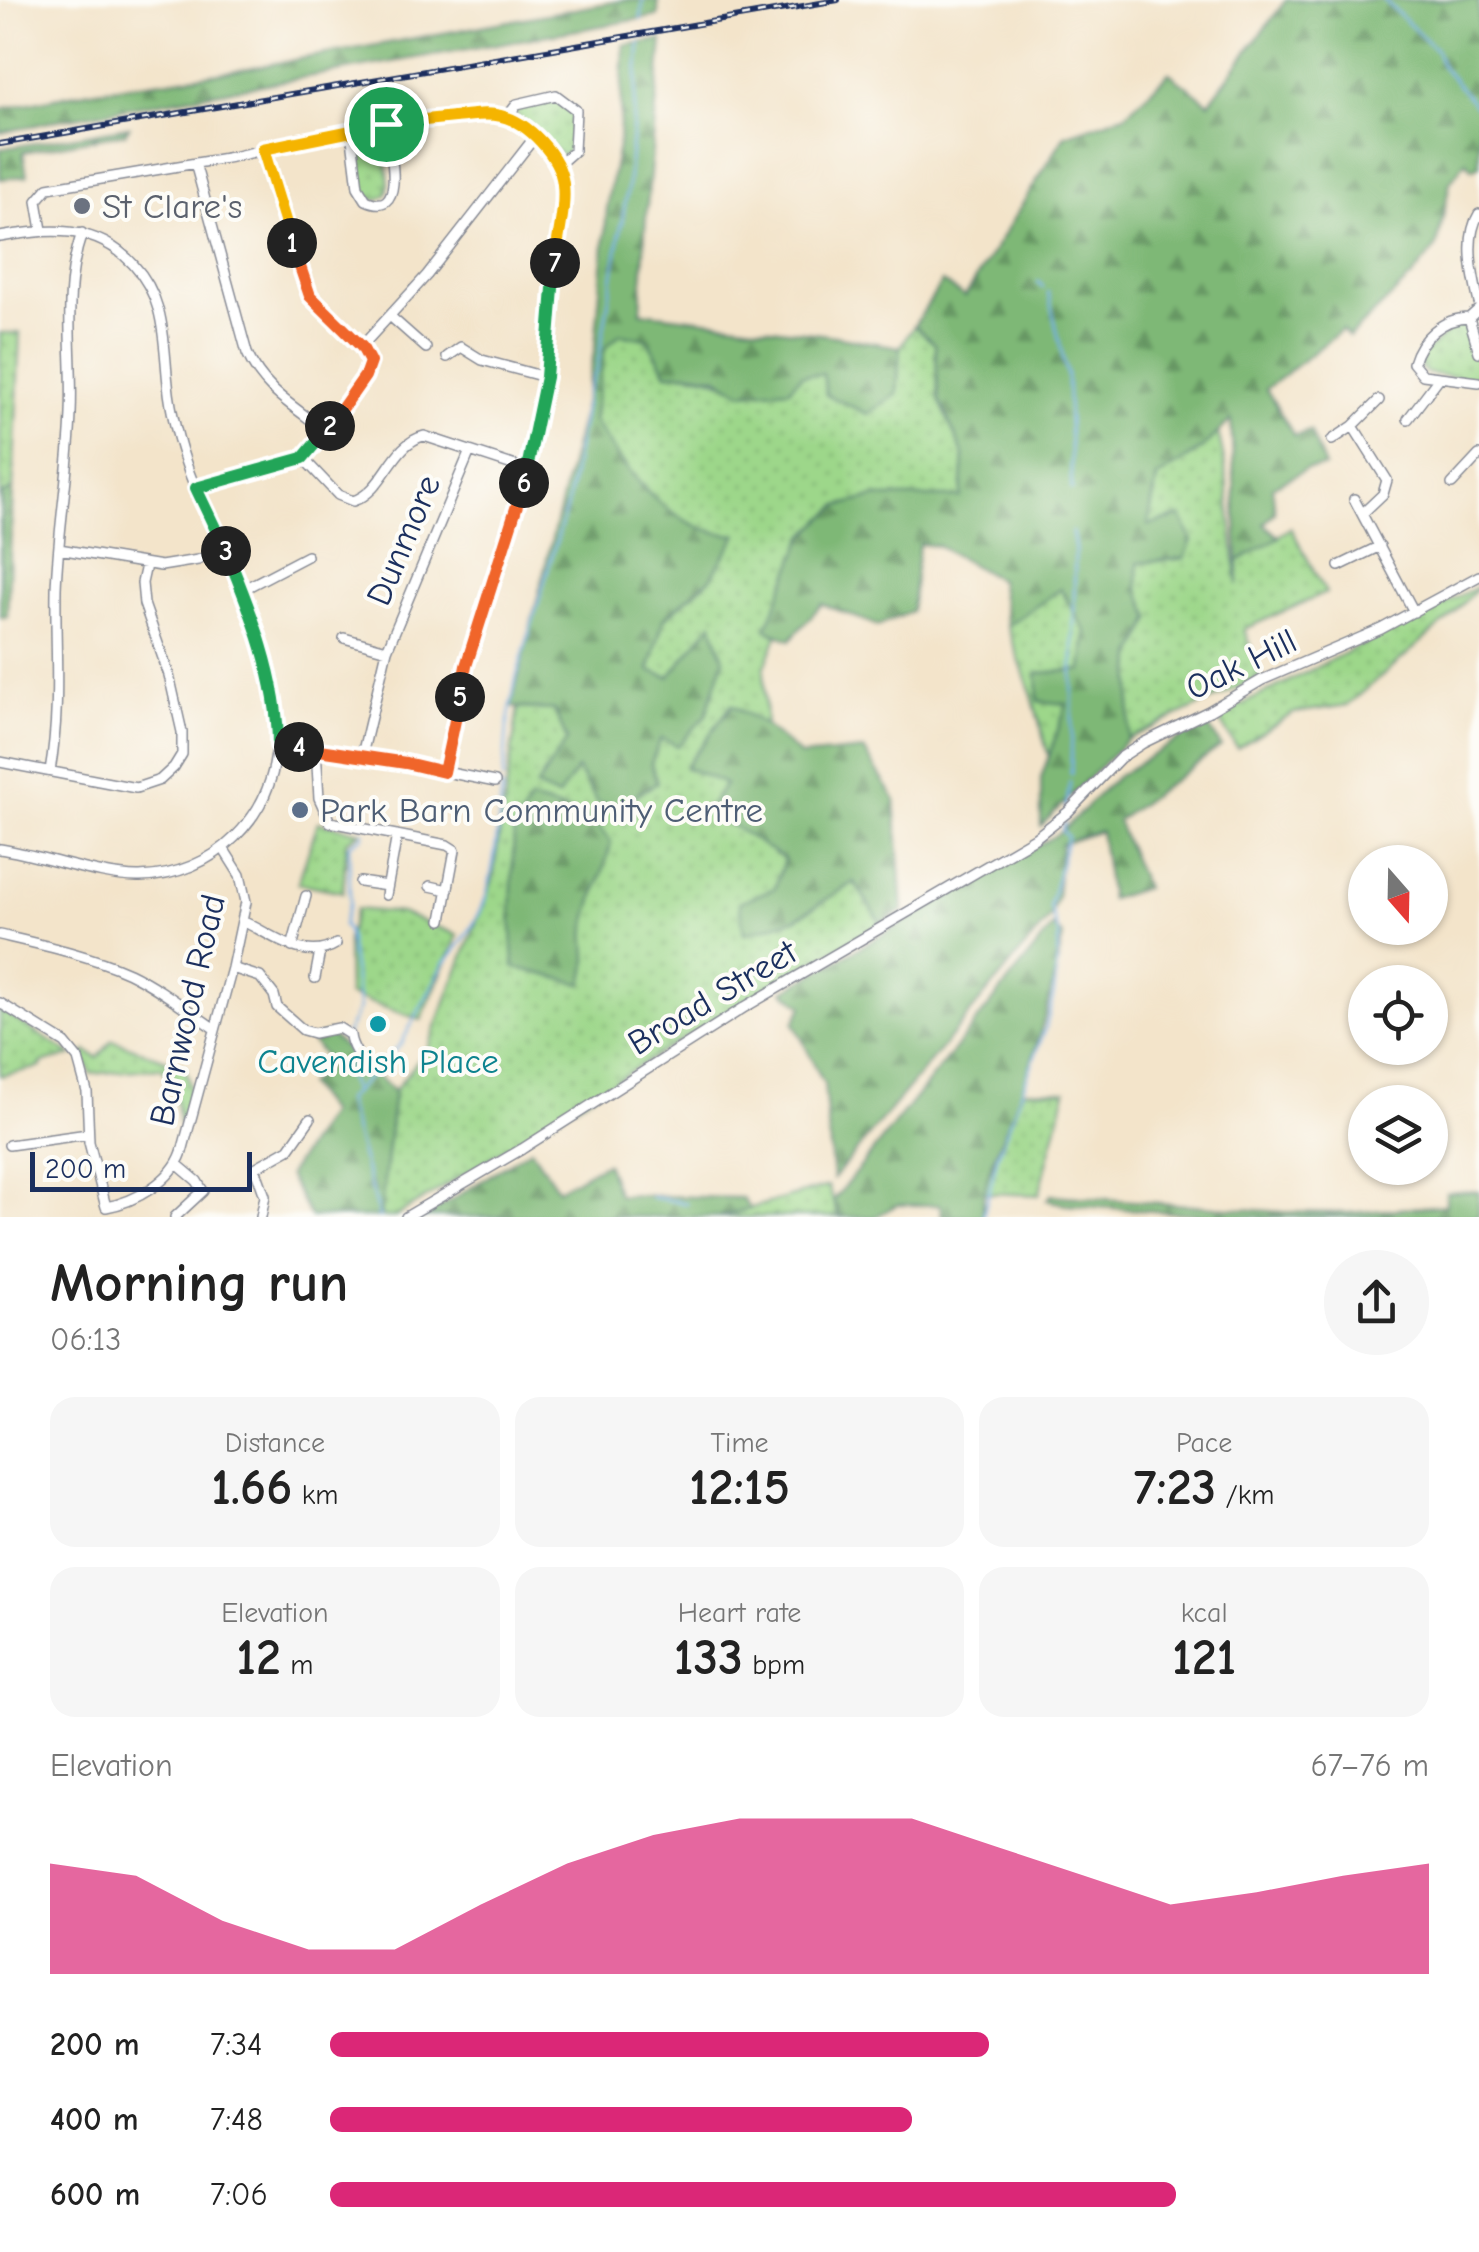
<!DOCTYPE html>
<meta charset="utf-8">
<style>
:root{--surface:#fff;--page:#f6f6f6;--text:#222;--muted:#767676;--accent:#db2777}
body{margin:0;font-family:"Comic Neue",sans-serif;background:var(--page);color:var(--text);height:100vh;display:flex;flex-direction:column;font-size:38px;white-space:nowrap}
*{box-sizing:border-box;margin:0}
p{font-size:32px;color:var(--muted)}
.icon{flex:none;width:55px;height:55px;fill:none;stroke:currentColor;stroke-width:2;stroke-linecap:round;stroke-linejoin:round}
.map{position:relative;height:1217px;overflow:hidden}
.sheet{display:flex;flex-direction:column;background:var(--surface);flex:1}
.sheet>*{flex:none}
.needle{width:65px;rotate:160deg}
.tools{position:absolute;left:1348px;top:845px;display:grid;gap:20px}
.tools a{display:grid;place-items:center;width:100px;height:100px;border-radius:50%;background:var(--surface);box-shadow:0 2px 8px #0004;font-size:50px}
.scale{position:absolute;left:30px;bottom:25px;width:222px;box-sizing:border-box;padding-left:10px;border:5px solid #1b2f5e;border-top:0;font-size:28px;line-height:35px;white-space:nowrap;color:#1b2f5e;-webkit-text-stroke:8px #fdfcf7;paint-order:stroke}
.pin{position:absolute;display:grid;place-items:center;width:85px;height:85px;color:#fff;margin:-42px;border:5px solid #fff;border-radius:50%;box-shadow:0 2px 10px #0007}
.km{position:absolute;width:50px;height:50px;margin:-25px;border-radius:50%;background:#222;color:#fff;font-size:28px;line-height:50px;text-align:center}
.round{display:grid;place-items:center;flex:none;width:105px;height:105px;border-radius:52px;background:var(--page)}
.overview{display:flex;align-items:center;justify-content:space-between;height:170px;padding:0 50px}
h1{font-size:55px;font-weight:700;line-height:75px}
.stats{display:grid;grid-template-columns:repeat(3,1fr);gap:15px;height:170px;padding:10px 50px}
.stats div{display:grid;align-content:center;border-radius:25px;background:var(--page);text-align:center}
.stats b{font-size:50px;font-weight:700}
.stats small{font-size:28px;font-weight:400}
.stats p{font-size:28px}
.chart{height:280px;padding:20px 50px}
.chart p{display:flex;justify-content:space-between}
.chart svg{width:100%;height:180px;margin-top:10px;fill:var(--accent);opacity:.7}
ul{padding:0 50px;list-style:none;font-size:32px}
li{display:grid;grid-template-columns:160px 120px 1fr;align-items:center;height:75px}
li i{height:25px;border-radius:12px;background:var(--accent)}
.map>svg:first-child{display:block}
</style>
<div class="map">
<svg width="1479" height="1217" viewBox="0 0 1479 1217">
<defs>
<pattern id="grass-dots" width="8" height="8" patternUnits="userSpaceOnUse" patternTransform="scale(2.5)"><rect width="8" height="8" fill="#9dd78a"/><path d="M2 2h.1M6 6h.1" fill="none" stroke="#87b97a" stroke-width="1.8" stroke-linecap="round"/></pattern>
<pattern id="forest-firs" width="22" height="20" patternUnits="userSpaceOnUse" patternTransform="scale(2.5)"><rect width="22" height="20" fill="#7eb876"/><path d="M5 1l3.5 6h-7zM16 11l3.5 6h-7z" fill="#669664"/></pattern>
</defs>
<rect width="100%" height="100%" fill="#fdfcf7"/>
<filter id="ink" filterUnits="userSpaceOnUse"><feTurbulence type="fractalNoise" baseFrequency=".01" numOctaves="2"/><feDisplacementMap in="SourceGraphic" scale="20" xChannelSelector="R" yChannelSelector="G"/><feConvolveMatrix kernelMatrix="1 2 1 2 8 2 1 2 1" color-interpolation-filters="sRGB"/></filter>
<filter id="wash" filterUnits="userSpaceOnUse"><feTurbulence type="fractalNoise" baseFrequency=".0048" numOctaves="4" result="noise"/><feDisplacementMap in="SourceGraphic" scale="40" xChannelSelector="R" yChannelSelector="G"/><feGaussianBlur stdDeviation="2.25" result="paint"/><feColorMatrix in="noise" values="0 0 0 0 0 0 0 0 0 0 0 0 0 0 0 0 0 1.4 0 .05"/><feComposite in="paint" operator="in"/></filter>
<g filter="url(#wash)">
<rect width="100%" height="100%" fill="#f3e4ca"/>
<path fill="url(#grass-dots)" stroke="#5c8374" stroke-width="2.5" d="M555,99L573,112L570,149L563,157L515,114L517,107Z
M384,134L389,184L386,195L377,200L367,198L361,188L355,137Z
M1463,323C1477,336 1479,359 1479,377L1474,380L1427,373L1419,366L1423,350L1426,351L1452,329V325Z
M914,326L935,344L939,399L964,456L961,498L875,497L838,506L767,629L778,634L764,669L766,726L732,705L686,768L726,784L709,810L785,859L775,888L795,919L855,882L881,923L726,1012L395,1217H380L394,1091L428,1048L493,879L518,708L555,710L567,740L537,786L577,768L651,763L661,737L669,677L649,671L664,619L711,578L736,535C670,533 626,470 592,420L605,348L620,333L647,339L667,373C698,372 717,377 744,393L802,375L824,374L897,394L900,347Z
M0,333H20L13,490L2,495L0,589Z
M1218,430L1225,466L1238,585V561L1291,528L1326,593L1244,629L1261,677L1128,739L1133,656L1151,618L1138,589V563L1184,558L1148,526L1157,478L1203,448Z
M1479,586L1448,619L1348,705L1294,713L1237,748L1217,717Z
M1060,588L1086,632L1083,670L1038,673L1067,704L1049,758L1032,696L1007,626Z
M318,822L361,832L347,841L343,892L298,883Z
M356,909L401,913L458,935L421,1020L348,995L347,940Z
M0,1010L72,1055L41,1063V1067L0,1076Z
M112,1040L185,1067L190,1086L185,1119L179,1123L174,1085L161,1068L91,1074L83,1055L86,1051L98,1058Z
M1023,1090L1066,1091L1039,1195L985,1193V1185Z
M828,1186L839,1217H717L733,1213Z"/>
<path fill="url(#forest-firs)" stroke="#4c746a" stroke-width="2.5" d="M625,0H658V16L58,120L0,133V109L90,91L227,72Z
M1286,0H1479V165L1472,169L1466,161L1450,182L1437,246L1412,277L1349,337L1342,330L1266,389L1294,436L1310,431L1325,467L1307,469L1272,487L1275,512L1264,524L1279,537L1238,561L1231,420L1203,448L1157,478L1148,525L1181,516L1192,540L1185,558L1138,563V589L1151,618L1133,657L1128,739L1041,826V778L1067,704L1038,701L1037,673L1082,670L1086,632L1061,589L1007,626L999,580L938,546L919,544L911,611L878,626L822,604L790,640L766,629L804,536L838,506L875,497H961L964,456L939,399L935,344L914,326L942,282L965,297L1065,135L1125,115L1169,73L1209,103Z
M662,40L645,229L641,312L828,335L900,347L897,394L868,414L826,395L823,374L802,375L789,389L743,393L717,377L692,373H667L647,339L620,334L605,348L593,420C626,471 670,533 737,535L711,578L664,619L649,670L669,677L712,623L724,659L706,715L678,746L661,738L651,763L657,783L617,806L598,803L577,769L558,797L536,787L567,740L554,710L511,707L581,420L595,347L608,198L619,141L624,45Z
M129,127L125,133L23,152L27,176L0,179V149Z
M13,490L7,617H0L2,494Z
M732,705L766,726L801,756L864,750L895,799L903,911L881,923L854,882L795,919L744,934L739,902L775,888L784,859L708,810L725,784L685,767Z
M1206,723L1221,746L1117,821L1145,888L1110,899L1100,831L1061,844L1057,898L1050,917L833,1179L824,1084L794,1023L803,1006L784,991L1061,832L1116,777Z
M530,800L590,817L611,842C606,870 588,905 586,928C584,953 592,957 582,984L514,967L511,911L514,830Z
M1053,926L1063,936C1053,987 1041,1036 1024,1085C1010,1127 980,1172 983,1217H942L940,1205H897L875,1217H839L833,1201Z
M328,1033L394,1091L380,1217H310L288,1175L329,1113L307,1084L331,1066L312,1041Z
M531,1149L558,1189L606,1163L618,1195L742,1198L750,1209L717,1217H425Z
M1479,1191V1217H1239L1068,1205L1047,1200L1051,1195L1282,1212L1349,1213L1446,1205V1193Z"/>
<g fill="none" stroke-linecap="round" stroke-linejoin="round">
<path stroke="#75b0e6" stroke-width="2.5" d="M1384,0L1437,51L1441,65L1479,110
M641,20L643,0
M1038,282L1043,287
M1048,292L1067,375L1072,490
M1071,774L1075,549L1072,532
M503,780L507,727L516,678L568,502L587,392L597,369L628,186L640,42
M1066,809L1070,782
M365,823L370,800
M345,917L350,902L349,845L363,836L364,831
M345,918L343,925L348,933L359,1008L344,1038L352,1058L346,1071L353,1090
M651,1197L686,1203
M379,1217L346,1100L401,1044L444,964C457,948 475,926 483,905C494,877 499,818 502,787
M983,1217L998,1154L1046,1027L1054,993L1059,937L1050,906L1067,837L1062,830L1064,822"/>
</g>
</g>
<g filter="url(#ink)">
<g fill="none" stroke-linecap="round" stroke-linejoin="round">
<g stroke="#878a94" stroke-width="12">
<path id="minor" d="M507,117L517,104L556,95L576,110L574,151L557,166
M351,130L358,187L366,200C409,220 389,144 386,125
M195,163L247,353C264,391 295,407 327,432
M1479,214C1464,238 1473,277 1479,303
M42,230L37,201L48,188L232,157L351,130L487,114L507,117L524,128L552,156L564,189L545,377L534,443L467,666L443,772
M0,237C48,228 96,224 133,264C166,300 163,339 168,384C171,414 179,444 189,472C228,576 337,737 235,837C210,862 176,876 140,877C103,878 41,855 0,849
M1479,309L1469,318L1479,352
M391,317L426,348
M1469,318C1443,318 1420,338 1413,363L1423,375L1479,382
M361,347L427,275L534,138
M447,357L461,347L482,360L545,377
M1408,419L1439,378
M1353,426L1387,480L1383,494L1363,513
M1332,440L1353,426L1379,400
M303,458L338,495L353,501C385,491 391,444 424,436L528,470
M1452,484L1479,455
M196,489L303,458L327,432L370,368L368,356L361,347L310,296L263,149
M1354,499L1414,612
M59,549L161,566L198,560L225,549
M1339,566L1380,546
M242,590L307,556
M344,638L387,650
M278,745C352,750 423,768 495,782
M316,748L319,798L330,822L447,845L455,850L442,920
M362,755L387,650L470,451
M0,762L136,788L160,780L174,767L182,754V732L169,675L144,604L142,583L146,565
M50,771C61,706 55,653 56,589C58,530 69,472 71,414C74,352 61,293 82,233
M360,882L387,886
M430,886L448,890
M386,895L397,835
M242,921C271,933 304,964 336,944
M0,935C43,945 89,955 129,973C160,988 187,1010 215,1029
M292,947L306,896
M232,968L260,977L274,995L277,1007L303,1030L314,1033L339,1028L350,1035C351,1049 361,1055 363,1069
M315,978L320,951
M0,1003L65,1043L78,1059L87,1092L89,1142L106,1207
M9,1145L88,1134
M106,1207C135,1202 172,1181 182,1152L232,968L246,902L240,875L223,848
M175,1217L203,1191L197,1181L178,1165
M261,1217L265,1196L255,1168L289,1149L310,1119
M406,1217L522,1149L745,1007L1035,838L1068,812L1120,758L1143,743L1209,711L1262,680L1381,629L1479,576"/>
</g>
<use href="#minor" stroke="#fff" stroke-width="9"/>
<g stroke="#1b2f5e" stroke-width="6">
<path id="rail" d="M0,144L838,0"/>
</g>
<use href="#rail" stroke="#fdfcf7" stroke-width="2.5" stroke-dasharray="8" stroke-linecap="butt"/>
</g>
</g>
<g fill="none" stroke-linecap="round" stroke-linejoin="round" filter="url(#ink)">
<g stroke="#fff" stroke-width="20">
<path id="split-1" d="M292,243L263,149L386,124"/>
</g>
<g stroke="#fff" stroke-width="20">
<path id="split-2" d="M292,243L310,296L362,347L370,362L365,376L330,426"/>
</g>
<g stroke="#fff" stroke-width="20">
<path id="split-3" d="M226,551L196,488L303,458L330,426"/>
</g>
<g stroke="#fff" stroke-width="20">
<path id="split-4" d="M226,551C251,611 278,679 278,745L299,747"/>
</g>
<g stroke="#fff" stroke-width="20">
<path id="split-5" d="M299,747L406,763L444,772L460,697"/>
</g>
<g stroke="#fff" stroke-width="20">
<path id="split-6" d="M460,697L466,666L524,483"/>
</g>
<g stroke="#fff" stroke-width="20">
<path id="split-7" d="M524,483L546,377L555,263"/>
</g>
<g stroke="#fff" stroke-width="20">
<path id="split-8" d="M454,117C469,116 486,112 501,116C528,122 560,156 563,184C566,209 557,238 555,263"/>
</g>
<g stroke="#fff" stroke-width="20">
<path id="split-9" d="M386,124L454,117"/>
</g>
<use href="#split-1" stroke="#f5b400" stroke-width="12"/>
<use href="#split-2" stroke="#f0652b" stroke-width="12"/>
<use href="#split-3" stroke="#22a559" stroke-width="12"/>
<use href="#split-4" stroke="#22a559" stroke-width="12"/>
<use href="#split-5" stroke="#f0652b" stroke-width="12"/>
<use href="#split-6" stroke="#f0652b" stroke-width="12"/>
<use href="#split-7" stroke="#22a559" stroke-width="12"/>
<use href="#split-8" stroke="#f5b400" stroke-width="12"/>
<use href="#split-9" stroke="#f5b400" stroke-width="12"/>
</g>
<circle fill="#6b7280" stroke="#fdfcf7" stroke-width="4" cx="82" cy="206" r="10"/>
<circle fill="#5c6f8a" stroke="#fdfcf7" stroke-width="4" cx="300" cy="810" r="10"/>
<circle fill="#0f9aa8" stroke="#fdfcf7" stroke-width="4" cx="378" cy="1024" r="10"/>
<g text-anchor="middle" stroke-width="8" stroke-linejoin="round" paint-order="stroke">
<g font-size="35" fill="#5b616d" stroke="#fdfcf7" text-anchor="start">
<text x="102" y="218">St Clare's</text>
</g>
<g font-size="35" fill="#1b2f5e" stroke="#fdfcf7">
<text transform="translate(403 540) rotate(-67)" y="12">Dunmore</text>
<text transform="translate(1241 664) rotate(-26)" y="12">Oak Hill</text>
<text transform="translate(712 997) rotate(-31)" y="12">Broad Street</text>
<text transform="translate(187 1010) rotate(-77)" y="12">Barnwood Road</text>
</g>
<g font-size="35" fill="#4e5e75" stroke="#fdfcf7" text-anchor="start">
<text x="320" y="822">Park Barn Community Centre</text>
</g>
<g font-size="35" fill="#0d838f" stroke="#fdfcf7">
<text x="378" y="1073">Cavendish Place</text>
</g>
</g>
</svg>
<div class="tools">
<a><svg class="needle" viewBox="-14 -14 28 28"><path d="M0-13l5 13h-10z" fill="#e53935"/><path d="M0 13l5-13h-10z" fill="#767676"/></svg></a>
<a><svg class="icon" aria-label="locate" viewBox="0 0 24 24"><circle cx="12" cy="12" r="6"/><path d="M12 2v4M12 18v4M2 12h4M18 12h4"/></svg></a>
<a><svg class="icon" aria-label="layers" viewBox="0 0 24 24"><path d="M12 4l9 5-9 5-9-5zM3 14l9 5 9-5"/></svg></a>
</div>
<div class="scale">200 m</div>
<div class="pin" style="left:386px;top:124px;background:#1e9e55"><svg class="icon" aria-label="arrive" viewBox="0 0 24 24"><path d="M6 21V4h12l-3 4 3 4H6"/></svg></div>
<b class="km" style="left:292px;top:243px">1</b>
<b class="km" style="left:330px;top:426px">2</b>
<b class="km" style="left:226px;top:551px">3</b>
<b class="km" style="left:299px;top:747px">4</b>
<b class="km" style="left:460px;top:697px">5</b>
<b class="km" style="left:524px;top:483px">6</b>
<b class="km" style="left:555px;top:263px">7</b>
</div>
<section class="sheet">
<div class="overview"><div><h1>Morning run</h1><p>06:13</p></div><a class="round"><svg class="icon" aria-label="share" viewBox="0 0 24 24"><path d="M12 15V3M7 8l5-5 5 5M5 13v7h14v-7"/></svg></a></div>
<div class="stats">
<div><p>Distance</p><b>1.66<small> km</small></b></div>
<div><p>Time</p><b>12:15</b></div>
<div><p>Pace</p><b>7:23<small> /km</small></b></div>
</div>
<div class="stats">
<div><p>Elevation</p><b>12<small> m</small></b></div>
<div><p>Heart rate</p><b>133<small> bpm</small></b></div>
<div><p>kcal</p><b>121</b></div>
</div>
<div class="chart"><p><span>Elevation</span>67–76 m</p>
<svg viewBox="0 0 160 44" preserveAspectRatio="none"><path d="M0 44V17L10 20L20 31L30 38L40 38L50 27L60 17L70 10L80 6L90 6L100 6L110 13L120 20L130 27L140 24L150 20L160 17V44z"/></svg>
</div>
<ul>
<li><b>200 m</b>7:34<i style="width:60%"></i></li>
<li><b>400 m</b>7:48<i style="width:53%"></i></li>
<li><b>600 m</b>7:06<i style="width:77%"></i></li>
</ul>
</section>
